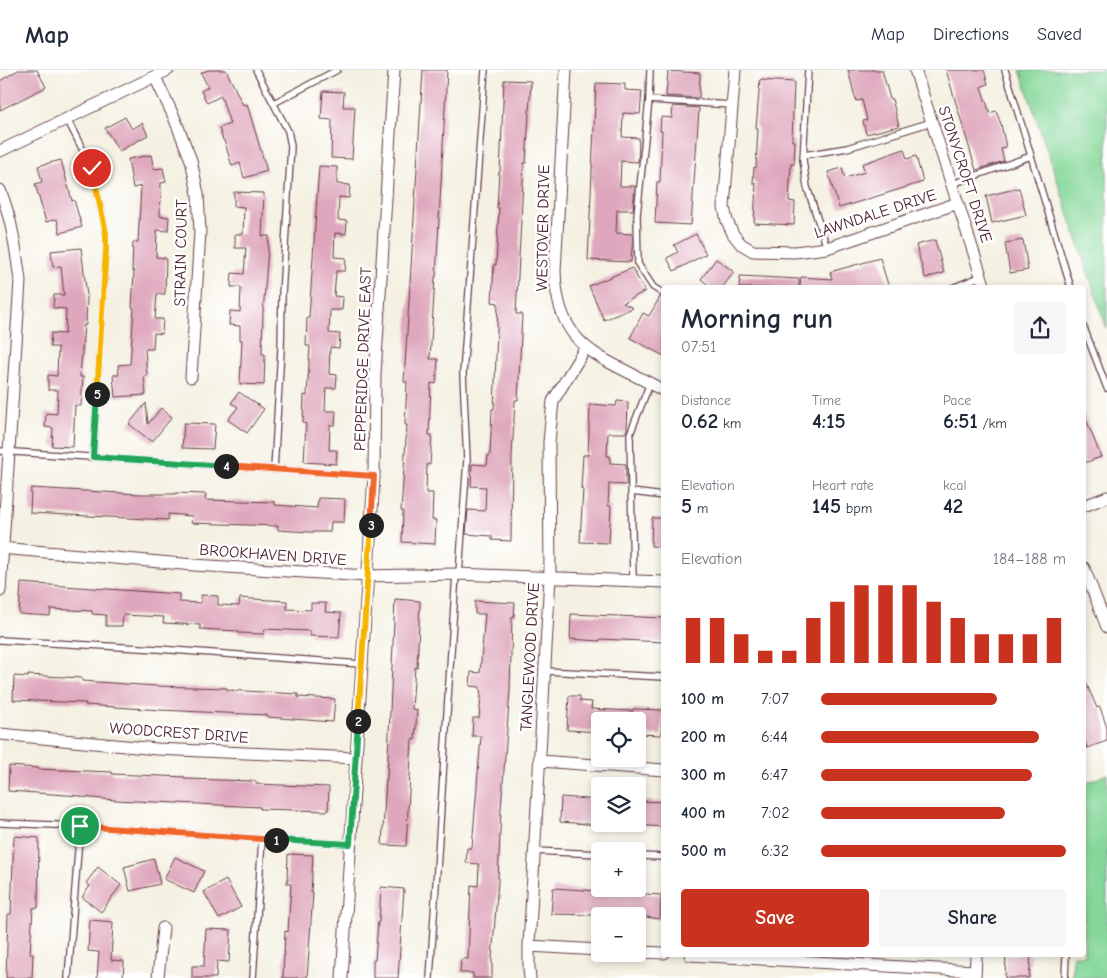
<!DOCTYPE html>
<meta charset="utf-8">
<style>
:root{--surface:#fff;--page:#f6f6f7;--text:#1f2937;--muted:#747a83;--line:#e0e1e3;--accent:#c8321e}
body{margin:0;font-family:"Comic Neue",sans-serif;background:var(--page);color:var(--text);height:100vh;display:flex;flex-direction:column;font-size:19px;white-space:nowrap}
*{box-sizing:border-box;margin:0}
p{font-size:16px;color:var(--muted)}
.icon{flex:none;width:28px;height:28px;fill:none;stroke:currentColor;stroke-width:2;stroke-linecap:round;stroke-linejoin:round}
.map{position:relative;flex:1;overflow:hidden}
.panel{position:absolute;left:661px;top:215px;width:425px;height:672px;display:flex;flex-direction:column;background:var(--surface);border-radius:5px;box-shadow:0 2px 8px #0003}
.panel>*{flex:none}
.tools{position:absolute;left:591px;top:642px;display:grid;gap:10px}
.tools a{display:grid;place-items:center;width:55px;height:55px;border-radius:5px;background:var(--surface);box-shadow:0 2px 8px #0003;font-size:25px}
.pin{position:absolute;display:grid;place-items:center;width:42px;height:42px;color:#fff;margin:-21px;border:2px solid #fff;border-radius:50%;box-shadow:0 1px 5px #0007}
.km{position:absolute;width:25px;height:25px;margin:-12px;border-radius:50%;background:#222;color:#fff;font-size:14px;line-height:25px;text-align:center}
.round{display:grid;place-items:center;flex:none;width:52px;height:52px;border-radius:5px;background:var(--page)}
.summary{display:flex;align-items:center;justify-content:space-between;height:85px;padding:0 20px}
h1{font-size:28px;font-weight:700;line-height:38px}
.figures{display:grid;grid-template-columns:repeat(3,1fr);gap:8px;height:85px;padding:5px 20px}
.figures div{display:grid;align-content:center}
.figures b{font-size:21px;font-weight:700}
.figures small{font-size:14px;font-weight:400}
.figures p{font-size:14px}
.chart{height:140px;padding:10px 20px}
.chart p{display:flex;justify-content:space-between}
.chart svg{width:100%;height:90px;margin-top:5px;stroke:var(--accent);stroke-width:6}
.primary-button{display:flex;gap:10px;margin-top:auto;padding:10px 20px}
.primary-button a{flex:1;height:58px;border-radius:5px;background:var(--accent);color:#fff;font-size:20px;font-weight:700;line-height:58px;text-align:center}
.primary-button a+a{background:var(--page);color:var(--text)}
ul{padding:0 20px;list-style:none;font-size:16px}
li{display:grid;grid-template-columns:80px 60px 1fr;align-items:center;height:38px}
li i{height:12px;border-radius:6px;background:var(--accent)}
header{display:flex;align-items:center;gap:30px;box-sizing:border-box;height:70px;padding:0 25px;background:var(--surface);border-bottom:1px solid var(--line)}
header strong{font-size:24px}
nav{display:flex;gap:28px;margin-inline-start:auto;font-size:18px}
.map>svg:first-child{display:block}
</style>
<header>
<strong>Map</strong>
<nav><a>Map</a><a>Directions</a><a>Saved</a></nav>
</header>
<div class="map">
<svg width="1107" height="908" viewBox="0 0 1107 908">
<rect width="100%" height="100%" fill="#fff"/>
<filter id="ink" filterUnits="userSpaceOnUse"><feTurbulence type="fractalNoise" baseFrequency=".02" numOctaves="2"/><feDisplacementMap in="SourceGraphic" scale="10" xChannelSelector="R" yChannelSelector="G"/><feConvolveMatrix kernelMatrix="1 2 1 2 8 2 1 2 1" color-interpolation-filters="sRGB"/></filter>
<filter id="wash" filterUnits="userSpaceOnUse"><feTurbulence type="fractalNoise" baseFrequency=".0096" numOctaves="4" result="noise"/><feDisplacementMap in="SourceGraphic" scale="20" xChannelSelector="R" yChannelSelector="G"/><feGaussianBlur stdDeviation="1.12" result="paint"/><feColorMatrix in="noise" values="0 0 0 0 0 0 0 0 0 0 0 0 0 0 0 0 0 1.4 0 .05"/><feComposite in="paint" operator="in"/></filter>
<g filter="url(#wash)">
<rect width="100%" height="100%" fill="#f4f1e2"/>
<path fill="#84d799" stroke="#677b62" d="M1020,0H1107V259Z
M1107,704V908H1072L1073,885H1084V714Z"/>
<g id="blocks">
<path fill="#dfa7bd" d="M18,0H37L46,17L0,40V11Z
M208,0H226L243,35L247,34L267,101L244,108L240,93L232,96L224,70H223L219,58L230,54L221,26L207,33L201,21L208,17L201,3Z
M423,0H447L436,207H435L430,289H438L436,314L431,313L429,365H432L430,395L427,394L426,423H433L432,450H436L435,474L402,472L403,441H401L407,355H405L407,312H404Z
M848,0H882L890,29H892L899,56L866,64L863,51L867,50L862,30L856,31Z
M946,0H984L988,14L981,17L990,43L996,41L1001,54L1006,77L1001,79L1004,91L976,100Z
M668,1L700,3L699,28L666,26Z
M504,10L531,11L526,93H524L516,244H522L518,330H515L512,386L511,471L492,470V466L466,464L468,440L485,441L486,417L471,416L472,394L487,395L488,385H490L492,339H494L498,233L492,232L494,194L496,195L499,138H497L499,102H500Z
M760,10L794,12L792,71H795L794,94H791L789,131L795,132L794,155L754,153L756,113H753L754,97L756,98L758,58H756Z
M596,13L625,14V20L642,21L640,44L623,43L622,67L639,68L638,92L621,91L620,116H635L633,140H617L616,163L633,164L631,192L588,190Z
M323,21L344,22L343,37H355L352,89L331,88L332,50L321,49Z
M673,36L699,38V40L691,155L655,153L657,112H660L662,61H660L661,47L672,48Z
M125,47L132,59L142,53L148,65L119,81L105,58Z
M904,79L907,89L916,86L923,112L839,138L828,102L842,98L845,108L865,102L862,94Z
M151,85L154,99L163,98L166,112L161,113L160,146L169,147L168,161L157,160L156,187L166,188L165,224H157L155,249H163L162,264L154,263L153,279H145L147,306H144L146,325L115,327L113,305H119L118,295L130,294L134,238H132L134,201H132L133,172H138L141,116L133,118L128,89Z
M61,90L72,131L74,130L82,157L60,163L57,149L46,152L35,114L42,112L38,96Z
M319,96L337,97V114L350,115L349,128L339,127L338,150L347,151L346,164L335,163L334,187L346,188L345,201H336L334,226L343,227L342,240H330L329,263L340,264L339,278L330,277L329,304L337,305L336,318H326L325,341H336L335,355H330L329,380H337L336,394L304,392L306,354L303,353L304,325L307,326L310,276H306L307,248H309Z
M1019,118L1026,145L992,153L986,126Z
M234,122L264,123L262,166H269L263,243L262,284H265L264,315L240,314L242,270H240V256L229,255L230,241L240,242L241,217H231L232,203L244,204L246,178H235V164H243L244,137L234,136Z
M696,164L706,184L674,201L667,188L678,182L674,175Z
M935,170L944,203L925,208L916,175Z
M1023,170L1028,200L1010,203L1005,173Z
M81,178L87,226L86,255H84L80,307H83L81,336L75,335L73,377L52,376L53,358L45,357L46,343L57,344L58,320H48V305L57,306L58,277H50L51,263L65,264L66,239L53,238L54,225H64L61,196L53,197L51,181Z
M880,188L889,218H800L801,207L832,209L830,202Z
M716,189L734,202L722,218H712L701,209Z
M632,198L645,221L623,233L633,238L604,250L589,216Z
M740,206L799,209V218H739Z
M660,227L664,229V286L630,268L643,243L649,246Z
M239,322L264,339L247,363L228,350L238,337L231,333Z
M617,331L628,332L627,359L625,363H608L607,386H610V393L626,394V415L609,414L608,436H611L609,473L580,472L583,419H581L583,385H588L590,334L616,336Z
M146,333L148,354L161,338L172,347L152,372L129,354Z
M1084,344L1101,387L1084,393Z
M184,353L215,354L213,379L182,378Z
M31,418L139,424H175V423L206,424L205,430L275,432V435L317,438L318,428L345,429L344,452H331L330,462H309L278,460V456L191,453L192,446L168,444V450L30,443Z
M652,448H664V477L651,476Z
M21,513L179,524V532L201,533V525L218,526V535L239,536L240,528L253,529L287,531V539L311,540V533H326L325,542L341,543L339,567L310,566V561L265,559L264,564L238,563V561L200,559V555L163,553L164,547L123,545L122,556H106V545L92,544V541L51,539L50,546L19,544Z
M395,529L420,531L417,598L415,597L412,639L417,640L415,670L412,669L406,776L382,775L386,709H387Z
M475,531L515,533L514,547H512L510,620L501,739L498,811L492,889V908H473V903H460L461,889H468L471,815L478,816L479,794L466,793L467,778H472L481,666H472L473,648H479L481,627L480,617L470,616L471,602L480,603L485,544H475Z
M571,544L664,548V572L600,569V571L570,569Z
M28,605L82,608V611L155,616L227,618V620L298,624V627L335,629L333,652L267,647V645L160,640L85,635L86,633L13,630L14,606L28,607Z
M1084,608L1097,638L1100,637L1107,658V671L1087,678L1084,667Z
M569,626H580V631L592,632L591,639L633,641V639L663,640L661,665L638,664V651H600V662L567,660Z
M9,696L38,698V699L112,702V704L185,707V709L256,711V714L329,717L328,741L260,739V737L115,730L81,727V726L8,721Z
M561,727L600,730V755L560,752Z
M639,731L664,732V757L637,755Z
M14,766L39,768L38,838H33L30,884H33L32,908H6L8,844H11Z
M288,784L313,785L311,823H313L307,908H283L285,861L288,862L291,814H287Z
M175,787L204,801L194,823L164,809Z
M154,789L160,814L130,821L124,797Z
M98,797L121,815L101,842L82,827L90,816L86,813Z
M226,810L241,837L219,849L204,822Z
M381,817L404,819L398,908H373V890H375L378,852H379Z
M553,818L661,825L660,849L638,846L551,844Z
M90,850L113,852L111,890L124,891L123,908H97L99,882L88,881Z
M206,859L231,860L229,892L217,891L216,908H192V896H204Z
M1006,885H1031L1029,908H1005Z"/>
</g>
</g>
<g filter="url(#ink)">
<use href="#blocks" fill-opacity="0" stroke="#643e46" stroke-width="1"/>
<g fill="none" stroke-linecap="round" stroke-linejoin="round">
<g stroke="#643e46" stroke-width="8">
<path id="service" d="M256,0L288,61L291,76L282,225L281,280L274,400
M650,0L649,30L637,145L638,194L653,217L664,224
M808,0L803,90L807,117L827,178
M1005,0L1071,218
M649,30L732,35
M274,33L337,0
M67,49L92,98L106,163V179L93,387
M804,85L847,78L932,52
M952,114L1031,86
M952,218L982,206
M1084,258L1107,318
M0,381L374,406
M632,422L664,426
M459,504L467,390L463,304L485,0
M633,510L630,364L650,313
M0,570L158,579L361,594
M545,601L664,607
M0,753L80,756L262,769
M534,781L600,784
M638,786L664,787
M68,908L80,756
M253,908L262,769L350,774
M430,908L456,504
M1065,908L1066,885"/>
</g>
<g stroke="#643e46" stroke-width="13">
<path id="minor" d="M566,0L555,201C557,282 605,287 664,321
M735,0L724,137L727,151L733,164L741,174L753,181L795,182L827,178L958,133
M915,0L985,218
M155,7L174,47L191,90L198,124L200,162L191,307
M0,81L168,0
M0,120C12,149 16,180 20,211L0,521
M1084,436L1107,427
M0,478L194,495L367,506L456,504L664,512
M1084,498L1107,557
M0,664L157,679L356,688
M540,691L664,700
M529,876L600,880
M638,882L664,883
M690,885L975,901
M158,908L163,858
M342,908L374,406L375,304L394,0
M530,908L529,900V876L550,507L549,372L553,331L586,277
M975,908L976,885"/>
</g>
<use href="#service" stroke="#fff" stroke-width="5.5"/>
<use href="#minor" stroke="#fff" stroke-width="11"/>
</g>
</g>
<g fill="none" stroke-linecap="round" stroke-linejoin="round" filter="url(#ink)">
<g stroke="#fff" stroke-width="10">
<path id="split-1" d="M80,756L276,770"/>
</g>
<g stroke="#fff" stroke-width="10">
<path id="split-2" d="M276,770L350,774L358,651"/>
</g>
<g stroke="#fff" stroke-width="10">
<path id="split-3" d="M358,651L371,455"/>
</g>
<g stroke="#fff" stroke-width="10">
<path id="split-4" d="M226,396L374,406L371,455"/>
</g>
<g stroke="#fff" stroke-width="10">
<path id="split-5" d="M97,324L93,387L226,396"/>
</g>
<g stroke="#fff" stroke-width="10">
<path id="split-6" d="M92,98L106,163V179L97,324"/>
</g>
<use href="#split-1" stroke="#f0652b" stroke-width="6"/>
<use href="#split-2" stroke="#22a559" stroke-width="6"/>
<use href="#split-3" stroke="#f5b400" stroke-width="6"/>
<use href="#split-4" stroke="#f0652b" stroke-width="6"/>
<use href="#split-5" stroke="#22a559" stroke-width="6"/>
<use href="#split-6" stroke="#f5b400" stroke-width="6"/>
</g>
<g text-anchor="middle" stroke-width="5" stroke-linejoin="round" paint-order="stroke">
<g font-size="16" fill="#4a1f2b" stroke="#fff">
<text transform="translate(966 104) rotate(72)" y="6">STONYCROFT DRIVE</text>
<text transform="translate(875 143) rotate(-18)" y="6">LAWNDALE DRIVE</text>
<text transform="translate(542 158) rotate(-89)" y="6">WESTOVER DRIVE</text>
<text transform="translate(180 183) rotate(-89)" y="6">STRAIN COURT</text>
<text transform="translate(362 289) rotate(-88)" y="6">PEPPERIDGE DRIVE EAST</text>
<text transform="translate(273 484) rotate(4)" y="6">BROOKHAVEN DRIVE</text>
<text transform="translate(529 587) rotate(-87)" y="6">TANGLEWOOD DRIVE</text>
<text transform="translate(179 662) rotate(4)" y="6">WOODCREST DRIVE</text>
</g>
</g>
</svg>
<div class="tools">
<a><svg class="icon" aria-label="locate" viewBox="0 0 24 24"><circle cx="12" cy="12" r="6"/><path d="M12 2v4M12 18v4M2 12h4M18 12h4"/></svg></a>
<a><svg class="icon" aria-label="layers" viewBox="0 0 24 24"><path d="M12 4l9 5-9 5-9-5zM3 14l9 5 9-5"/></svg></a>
<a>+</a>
<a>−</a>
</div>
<div class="pin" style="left:80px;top:756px;background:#1e9e55"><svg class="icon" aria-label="arrive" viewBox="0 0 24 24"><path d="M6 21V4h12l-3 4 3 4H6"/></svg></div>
<div class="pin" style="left:92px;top:98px;background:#d93025"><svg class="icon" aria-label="check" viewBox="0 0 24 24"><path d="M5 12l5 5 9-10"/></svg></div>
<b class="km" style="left:276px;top:770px">1</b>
<b class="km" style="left:358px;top:651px">2</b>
<b class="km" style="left:371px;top:455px">3</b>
<b class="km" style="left:226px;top:396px">4</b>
<b class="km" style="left:97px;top:324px">5</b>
<section class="panel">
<div class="summary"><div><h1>Morning run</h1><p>07:51</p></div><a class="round"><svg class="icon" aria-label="share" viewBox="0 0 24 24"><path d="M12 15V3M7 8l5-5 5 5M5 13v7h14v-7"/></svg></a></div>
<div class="figures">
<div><p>Distance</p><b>0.62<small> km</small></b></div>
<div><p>Time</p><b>4:15</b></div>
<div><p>Pace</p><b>6:51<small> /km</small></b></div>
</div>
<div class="figures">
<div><p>Elevation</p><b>5<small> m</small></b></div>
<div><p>Heart rate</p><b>145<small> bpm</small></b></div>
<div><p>kcal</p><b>42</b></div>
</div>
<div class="chart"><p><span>Elevation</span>184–188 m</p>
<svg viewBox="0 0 160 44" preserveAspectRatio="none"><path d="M5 44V22M15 44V22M25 44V30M35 44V38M45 44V38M55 44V22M65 44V14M75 44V6M85 44V6M95 44V6M105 44V14M115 44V22M125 44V30M135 44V30M145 44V30M155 44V22"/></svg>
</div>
<ul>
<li><b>100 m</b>7:07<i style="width:72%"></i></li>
<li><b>200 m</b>6:44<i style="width:89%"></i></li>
<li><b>300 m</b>6:47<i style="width:86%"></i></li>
<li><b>400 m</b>7:02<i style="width:75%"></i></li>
<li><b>500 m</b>6:32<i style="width:100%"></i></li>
</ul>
<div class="primary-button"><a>Save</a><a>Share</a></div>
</section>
</div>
